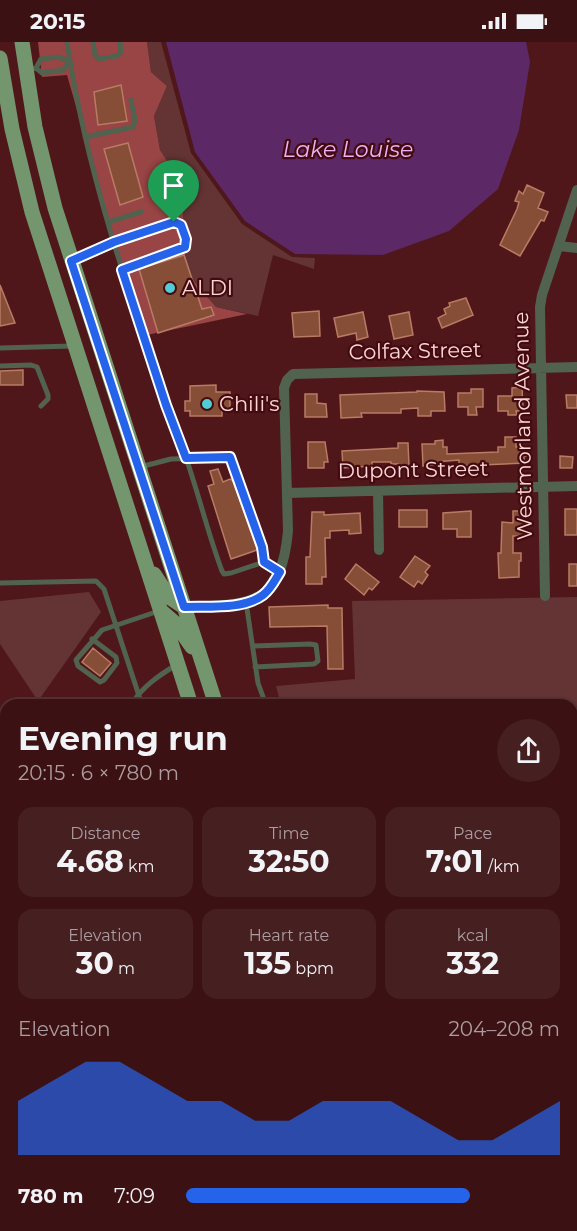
<!DOCTYPE html>
<meta charset="utf-8">
<style>
:root{--surface:#3b1113;--page:#461f21;--text:#f1f3f6;--muted:#ac9da0;--line:#543133;--accent:#2563eb}
body{margin:0;font-family:Montserrat,sans-serif;background:var(--page);color:var(--text);height:100vh;display:flex;flex-direction:column;font-size:22px;white-space:nowrap}
*{box-sizing:border-box;margin:0}
p{font-size:20px;color:var(--muted)}
.icon{flex:none;width:33px;height:33px;fill:none;stroke:currentColor;stroke-width:2;stroke-linecap:round;stroke-linejoin:round}
.map{position:relative;flex:1;overflow:hidden}
.side{position:absolute;left:0px;top:657px;width:578px;height:532px;display:flex;flex-direction:column;background:var(--surface);border-radius:18px 18px 0 0;box-shadow:0 2px 4px #0004,0 0 0 2px var(--line)}
.side>*{flex:none}
.pin{position:absolute;display:grid;place-items:center;width:51px;height:51px;color:#fff;margin:-62px -26px;border-radius:50% 50% 50% 0;rotate:-45deg;box-shadow:0 0 6px #0007}
.pin .icon{rotate:45deg}
.round{display:grid;place-items:center;flex:none;width:63px;height:63px;border-radius:32px;background:var(--page)}
.headline{display:flex;align-items:center;justify-content:space-between;height:102px;padding:0 18px}
h1{font-size:33px;font-weight:700;line-height:45px}
.metrics{display:grid;grid-template-columns:repeat(3,1fr);gap:9px;height:102px;padding:6px 18px}
.metrics div{display:grid;align-content:center;border-radius:15px;background:var(--page);text-align:center}
.metrics b{font-size:30px;font-weight:700}
.metrics small{font-size:16px;font-weight:400}
.metrics p{font-size:16px}
.chart{height:168px;padding:12px 18px}
.chart p{display:flex;justify-content:space-between}
.chart svg{width:100%;height:108px;margin-top:6px;fill:var(--accent);opacity:.7}
ul{padding:0 18px;list-style:none;font-size:20px}
li{display:grid;grid-template-columns:96px 72px 1fr;align-items:center;height:45px}
li i{height:15px;border-radius:8px;background:var(--accent)}
.status{display:flex;justify-content:space-between;align-items:center;height:42px;padding:0 30px;background:var(--surface);direction:ltr}
.status svg{height:16px;fill:currentColor}
.map>svg:first-child{display:block}
</style>
<div class="status"><b>20:15</b><svg viewBox="0 0 49 12"><path d="M0 12V9h3v3zM5 12V6h3v6zM10 12V3h3v9zM15 12V0h3v12zM26 1h20v11H26zM47 4h2v5h-2z"/></svg></div>
<div class="map">
<svg width="577" height="1189" viewBox="0 0 577 1189">
<rect width="100%" height="100%" fill="#4f1719"/>
<path fill="#643434" d="M147,0H161L191,111L242,182L292,215L315,216L314,227L273,213L258,274L216,265L191,236L183,206L178,137L160,108L154,74L167,44L151,30Z
M89,550L101,570L38,659L0,602V559Z
M577,555V752L572,756V663H281L276,644L355,637L352,559Z
M577,764V883L572,876V769Z
M0,849L6,853V966L0,970Z
M297,1184H341L343,1189H297Z"/>
<path fill="#994445" d="M38,0H147L151,30L167,44L154,74L160,108L178,136L183,171V206L191,236L216,265L247,272L142,294L67,33L42,35Z"/>
<path fill="#5c2865" d="M166,0H526L530,20L519,88L498,147L449,189L383,213L295,212L245,179L195,110Z"/>
<path fill="#864d37" stroke="#b97b64" stroke-width="1.5" d="M121,43L127,79L98,83L94,50Z
M128,101L143,155L120,163L104,107Z
M527,143L544,151L538,166L548,170L544,179L541,178L520,214L500,203L517,167L519,160L515,159L519,149L523,152Z
M184,213L202,267L211,265L214,273L158,291L139,227Z
M0,243L15,281L0,284Z
M466,256L473,273L442,286L438,276L446,272L444,267L450,264L449,261Z
M319,269L320,294L294,295L292,271Z
M363,270L368,295L357,298L356,291L338,295L334,276Z
M409,270L413,293L394,297L389,274Z
M23,328V343H0V329Z
M216,343V350H230V366H222V374H190V369H185V359H190V344Z
M522,345L523,369H516L517,373H508V369H498V354H512V346Z
M471,347H483V365H476L477,373H468V365H458V351H471Z
M417,349L444,350L445,369H431V374H418V366L401,367V371H361L362,375L341,376L340,353L417,350Z
M305,352H317V361L326,362L327,375H305Z
M566,353H577V366H567Z
M505,395H516V405H529V414H524V421L459,424V418L434,420L435,423L423,424L422,402H435V399L443,398V405H447V412L498,410V405H505Z
M308,400H325L328,420H324V426H308Z
M398,401H408L409,424H398V422H391V420H372V424L343,426L342,409L398,406Z
M560,414L573,415L572,426H560Z
M218,427L223,440L230,437L233,439L257,506V508L231,517L208,444L214,442L210,429Z
M565,467H577V493H565Z
M399,468H427V485H399Z
M471,469V495H457V487H443V471Z
M513,469H524L523,494H513V511H521V519H519V535L499,536L498,511H501L502,480L513,481Z
M312,470H324V473L360,471L361,491L349,492V488L330,489V496H325L326,535H322V542H306V515H310Z
M415,514L430,524L425,530L428,533L422,542L418,539L414,545L400,535Z
M356,522L379,540L372,548L369,546L364,553L345,537Z
M569,522H577V544H569Z
M328,563V566H342L343,627H328L327,584L270,585L269,565Z
M93,606L111,621L100,634L82,620Z"/>
<g fill="none" stroke-linecap="round" stroke-linejoin="round">
<path stroke="#51624e" stroke-width="5" d="M67,0C88,143 139,280 186,416C199,453 208,492 222,529L224,532L231,531L264,520
M93,0L95,13L99,17L117,14L121,10L120,0
M27,28L36,26L42,31L63,28L70,20L59,15L41,17L36,26
M85,95L133,85L135,78L131,58
M108,180L141,170
M73,218L114,200L174,180L181,183L186,197L185,205L122,228
M0,306L72,304
M0,324L31,323L37,325L48,353V357L41,364
M140,425L171,417L230,415L262,505L264,520L278,529
M0,541L96,539L104,547L142,663
M246,560L258,641L266,663
M92,597L116,615L117,621L104,638L100,640L78,624L76,618L102,588L159,569
M253,604L310,602L316,603L318,619L314,622L255,625
M131,663C142,645 158,634 176,623
M437,1184L441,1185L445,1184"/>
<path stroke="#51624e" stroke-width="10" d="M559,204L577,206
M378,449L379,508
M287,451L577,444
M545,554L540,265L542,253L577,148
M184,565C249,562 281,566 288,489L284,346L287,338L293,332L577,325
M153,1189V1184"/>
<path stroke="#648060" stroke-width="14" d="M572,763L577,758
M0,1166L6,1163
M292,1184V1189"/>
<path stroke="#73966e" stroke-width="15" d="M22,0L35,85L55,166L216,663
M0,16L12,87L32,170L191,663
M154,532L169,555L184,565
M161,569L176,582L192,605
M360,1184L362,1189
M384,1184L386,1189"/>
</g>
<g fill="none" stroke-linecap="round" stroke-linejoin="round">
<g stroke="#fff" stroke-width="12">
<path id="route" d="M174,180L181,183L186,197L185,205L122,228L166,363L186,416L230,415L262,505L264,520L280,530C275,538 271,547 263,553C243,568 208,564 184,565L71,219L114,200Z"/>
</g>
<use href="#route" stroke="#2563eb" stroke-width="8"/>
</g>
<g fill="#51ccd4" stroke="#430b10" stroke-width="2">
<circle cx="170" cy="246" r="6"/>
<circle cx="207" cy="362" r="6"/>
</g>
<g text-anchor="middle" stroke-width="4.5" stroke-linejoin="round" paint-order="stroke">
<g font-size="21" fill="#fdd7d5" stroke="#430b10" text-anchor="start">
<text x="182" y="253">ALDI</text>
<text x="219" y="369">Chili's</text>
</g>
<g font-size="21" fill="#fdd7d5" stroke="#430b10">
<text transform="translate(415 309) rotate(-1)" y="7">Colfax Street</text>
<text transform="translate(523 384) rotate(-91)" y="7">Westmorland Avenue</text>
<text transform="translate(413 428) rotate(-1)" y="7">Dupont Street</text>
</g>
<g font-size="22" font-style="italic" fill="#edb1f7" stroke="#430b10">
<text x="348" y="115">Lake Louise</text>
</g>
</g>
</svg>
<div class="pin" style="left:174px;top:180px;background:#1e9e55"><svg class="icon" aria-label="arrive" viewBox="0 0 24 24"><path d="M6 21V4h12l-3 4 3 4H6"/></svg></div>
<section class="side">
<div class="headline"><div><h1>Evening run</h1><p>20:15 · 6 × 780 m</p></div><a class="round"><svg class="icon" aria-label="share" viewBox="0 0 24 24"><path d="M12 15V3M7 8l5-5 5 5M5 13v7h14v-7"/></svg></a></div>
<div class="metrics">
<div><p>Distance</p><b>4.68<small> km</small></b></div>
<div><p>Time</p><b>32:50</b></div>
<div><p>Pace</p><b>7:01<small> /km</small></b></div>
</div>
<div class="metrics">
<div><p>Elevation</p><b>30<small> m</small></b></div>
<div><p>Heart rate</p><b>135<small> bpm</small></b></div>
<div><p>kcal</p><b>332</b></div>
</div>
<div class="chart"><p><span>Elevation</span>204–208 m</p>
<svg viewBox="0 0 160 44" preserveAspectRatio="none"><path d="M0 44V22L10 14L20 6L30 6L40 14L50 22L60 22L70 30L80 30L90 22L100 22L110 22L120 30L130 38L140 38L150 30L160 22V44z"/></svg>
</div>
<ul>
<li><b>780 m</b>7:09<i style="width:76%"></i></li>
</ul>
</section>
</div>
